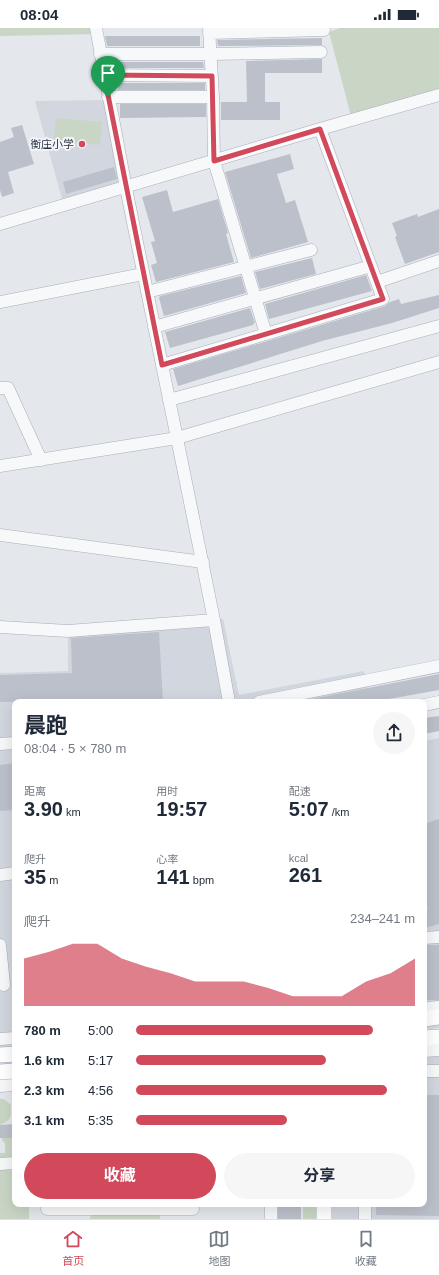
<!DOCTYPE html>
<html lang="zh">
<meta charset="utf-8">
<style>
:root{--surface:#fff;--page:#f6f6f7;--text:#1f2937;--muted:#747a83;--line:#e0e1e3;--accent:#d1495b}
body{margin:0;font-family:Helvetica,"Noto Sans SC",sans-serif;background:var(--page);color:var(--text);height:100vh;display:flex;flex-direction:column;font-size:15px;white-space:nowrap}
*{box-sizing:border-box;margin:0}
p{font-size:13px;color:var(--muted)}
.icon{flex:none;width:22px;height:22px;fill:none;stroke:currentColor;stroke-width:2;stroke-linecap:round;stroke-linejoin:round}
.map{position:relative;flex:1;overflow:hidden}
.panel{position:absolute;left:12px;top:671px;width:415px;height:508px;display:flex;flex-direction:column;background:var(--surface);border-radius:8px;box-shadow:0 4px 16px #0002}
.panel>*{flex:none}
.pin{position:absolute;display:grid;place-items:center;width:34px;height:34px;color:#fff;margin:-41px -17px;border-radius:50% 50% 50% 0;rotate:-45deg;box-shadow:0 0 4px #0007}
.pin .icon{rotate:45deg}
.round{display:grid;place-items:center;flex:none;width:42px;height:42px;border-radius:21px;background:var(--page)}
.headline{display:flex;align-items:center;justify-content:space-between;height:68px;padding:0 12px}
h1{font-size:22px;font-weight:700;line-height:30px}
.stats{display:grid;grid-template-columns:repeat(3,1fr);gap:6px;height:68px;padding:4px 12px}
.stats div{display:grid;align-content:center}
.stats b{font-size:20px;font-weight:700}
.stats small{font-size:11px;font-weight:400}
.stats p{font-size:11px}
.chart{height:112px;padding:8px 12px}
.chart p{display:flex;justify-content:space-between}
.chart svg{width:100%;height:72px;margin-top:4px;fill:var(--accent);opacity:.7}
.cta{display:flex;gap:8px;margin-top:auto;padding:8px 12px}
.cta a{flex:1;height:46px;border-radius:24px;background:var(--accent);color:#fff;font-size:16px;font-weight:700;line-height:46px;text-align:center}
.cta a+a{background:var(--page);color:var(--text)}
ul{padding:0 12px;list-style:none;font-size:13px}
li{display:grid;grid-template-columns:64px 48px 1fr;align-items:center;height:30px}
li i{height:10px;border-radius:5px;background:var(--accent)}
.status{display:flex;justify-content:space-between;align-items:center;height:28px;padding:0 20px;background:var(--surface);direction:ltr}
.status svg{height:11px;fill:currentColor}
.tab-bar{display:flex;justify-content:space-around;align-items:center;height:56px;border-top:1px solid var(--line);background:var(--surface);font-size:11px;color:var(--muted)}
.tab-bar a{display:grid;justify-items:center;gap:2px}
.tab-bar .selected{color:var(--accent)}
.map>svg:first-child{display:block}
</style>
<div class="status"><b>08:04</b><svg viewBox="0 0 49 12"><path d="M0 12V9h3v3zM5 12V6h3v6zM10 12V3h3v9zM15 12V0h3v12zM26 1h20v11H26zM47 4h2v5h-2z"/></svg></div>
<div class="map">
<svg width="439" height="1191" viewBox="0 0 439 1191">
<rect width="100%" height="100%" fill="#e4e7ec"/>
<path fill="#d2d6de" d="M109,72L126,160L64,178L35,73Z
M223,591L239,667L364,643L372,674H15V1035L0,1037V645L68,643V603Z
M439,710V1000L424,1001V713Z
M439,1023V1191H324V1176H424V1024Z"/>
<path fill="#c9d6c5" d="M0,0H96L97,6L0,8Z
M340,0H439V67L352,92L329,4Z
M56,90L102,94L100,117L54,113Z
M0,1071H4L11,1077C11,1089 12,1092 0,1097Z
M2,1110H15V1176H29V1191H0V1125H5V1115L3,1114Z
M303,1176H318V1191H303Z
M95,1185H156L160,1188V1191H90V1189Z"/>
<path fill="#bbc0ca" d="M105,8H200V18H107Z
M322,10V17L218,18L217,12Z
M322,31V45H265V74H280V92H221V74H247L246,33Z
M110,34H203L204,40H111Z
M118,55H205V62H118Z
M120,76H206V89L120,90Z
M22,97L34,136L8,144L14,165L2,169L0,162V114L14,109L11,100Z
M290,126L294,141L277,146L286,175L295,172L308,214L251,230L225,144Z
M114,139L117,151L66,166L63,154Z
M167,162L173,184L218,171L228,205L226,206L234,234L156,254L151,237L157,235L151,214L155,213L142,169Z
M439,181V224L405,236L395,209L397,208L392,195L417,186L418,189Z
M312,230L316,246L260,261L255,244Z
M366,247L372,263L269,291L265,276Z
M241,248L246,265L164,288L159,270L160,268Z
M439,267V280L392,295L322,313L178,358L173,341L385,278L390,274L399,271L401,276Z
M250,280L255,295L253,296V297L170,320L165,304Z
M159,604L163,674H38V673L0,674V647L72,645L71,610Z
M439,646V662L372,674H297Z
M439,688V703L424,706V690Z
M15,735V782L0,783V737Z
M439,791V896L424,900V882L428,881L424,867V796Z
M424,917H439V972H424Z
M424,1067H439V1188L376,1187V1176H424Z
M15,1096V1110H0V1097Z
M278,1176H301V1191H278Z"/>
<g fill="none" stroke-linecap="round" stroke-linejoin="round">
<g stroke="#a9aeb7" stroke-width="13">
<path id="minor" d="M96,0L126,160L214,592L229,674
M209,0L213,69L214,133L266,306
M209,5L324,2
M100,26H211L321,24
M104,47L212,48
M108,69H213
M0,196L320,101L439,67
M377,254L439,233
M147,264L311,222
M0,274L143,246
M154,299L371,238
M162,337L383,271L320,101
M0,360H8L41,432
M169,372L439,298
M0,438L177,410L439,334
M0,507L203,534
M0,599L68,603L214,592
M259,674L439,638
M424,677L439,674
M0,716L15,715
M0,847L15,845
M424,910L439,909
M0,917L4,957
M424,980L439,979
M0,1011L15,1010
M424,1023L439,1022
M424,1043H439
M0,1058L15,1057
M0,1136L15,1135
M271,1176V1191
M47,1181H193
M365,1191V1176"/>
</g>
<g stroke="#a3abb8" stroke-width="16">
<path id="major" d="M424,991L439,989
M424,1010L439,1009
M0,1027L15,1026
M0,1044L15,1043
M324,1191V1176"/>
</g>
<use href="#minor" stroke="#f7f8fa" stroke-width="12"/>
<use href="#major" stroke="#fff" stroke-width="15"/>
</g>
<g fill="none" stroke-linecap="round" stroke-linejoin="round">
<g stroke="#fff" stroke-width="8">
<path id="route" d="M104,47L212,48L214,133L320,101L383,271L162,337Z"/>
</g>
<use href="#route" stroke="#d1495b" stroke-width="5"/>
</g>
<circle fill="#d1495b" stroke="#f4f6f9" stroke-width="1.5" cx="82" cy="116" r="4"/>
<g text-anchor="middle" stroke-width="3.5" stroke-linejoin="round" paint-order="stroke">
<g font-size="11" fill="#2b3445" stroke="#f4f6f9" text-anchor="end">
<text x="74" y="120">衡庄小学</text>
</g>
</g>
</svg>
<div class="pin" style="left:108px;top:69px;background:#1e9e55"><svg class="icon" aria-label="arrive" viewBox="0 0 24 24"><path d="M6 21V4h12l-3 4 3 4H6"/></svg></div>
<section class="panel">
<div class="headline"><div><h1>晨跑</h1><p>08:04 · 5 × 780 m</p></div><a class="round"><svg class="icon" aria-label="share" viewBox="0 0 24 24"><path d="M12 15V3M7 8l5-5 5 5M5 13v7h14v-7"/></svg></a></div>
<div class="stats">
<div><p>距离</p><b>3.90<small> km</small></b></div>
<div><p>用时</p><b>19:57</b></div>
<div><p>配速</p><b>5:07<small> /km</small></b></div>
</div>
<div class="stats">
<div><p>爬升</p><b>35<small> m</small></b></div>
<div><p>心率</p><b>141<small> bpm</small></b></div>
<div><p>kcal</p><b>261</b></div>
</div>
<div class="chart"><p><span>爬升</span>234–241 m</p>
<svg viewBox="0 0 160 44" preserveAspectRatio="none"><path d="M0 44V15L10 11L20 6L30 6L40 15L50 20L60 24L70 29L80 29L90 29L100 33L110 38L120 38L130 38L140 29L150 24L160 15V44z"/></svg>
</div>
<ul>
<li><b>780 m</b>5:00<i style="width:85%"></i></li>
<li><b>1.6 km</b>5:17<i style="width:68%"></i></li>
<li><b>2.3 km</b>4:56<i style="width:90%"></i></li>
<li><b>3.1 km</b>5:35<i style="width:54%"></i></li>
</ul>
<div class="cta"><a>收藏</a><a>分享</a></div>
</section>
</div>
<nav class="tab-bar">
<a class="selected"><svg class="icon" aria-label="home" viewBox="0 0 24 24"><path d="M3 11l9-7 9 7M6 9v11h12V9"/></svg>首页</a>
<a><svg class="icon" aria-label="map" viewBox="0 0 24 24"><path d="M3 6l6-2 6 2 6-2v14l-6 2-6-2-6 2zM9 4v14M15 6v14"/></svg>地图</a>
<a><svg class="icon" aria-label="saved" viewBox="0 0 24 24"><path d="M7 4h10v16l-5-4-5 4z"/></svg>收藏</a>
</nav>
